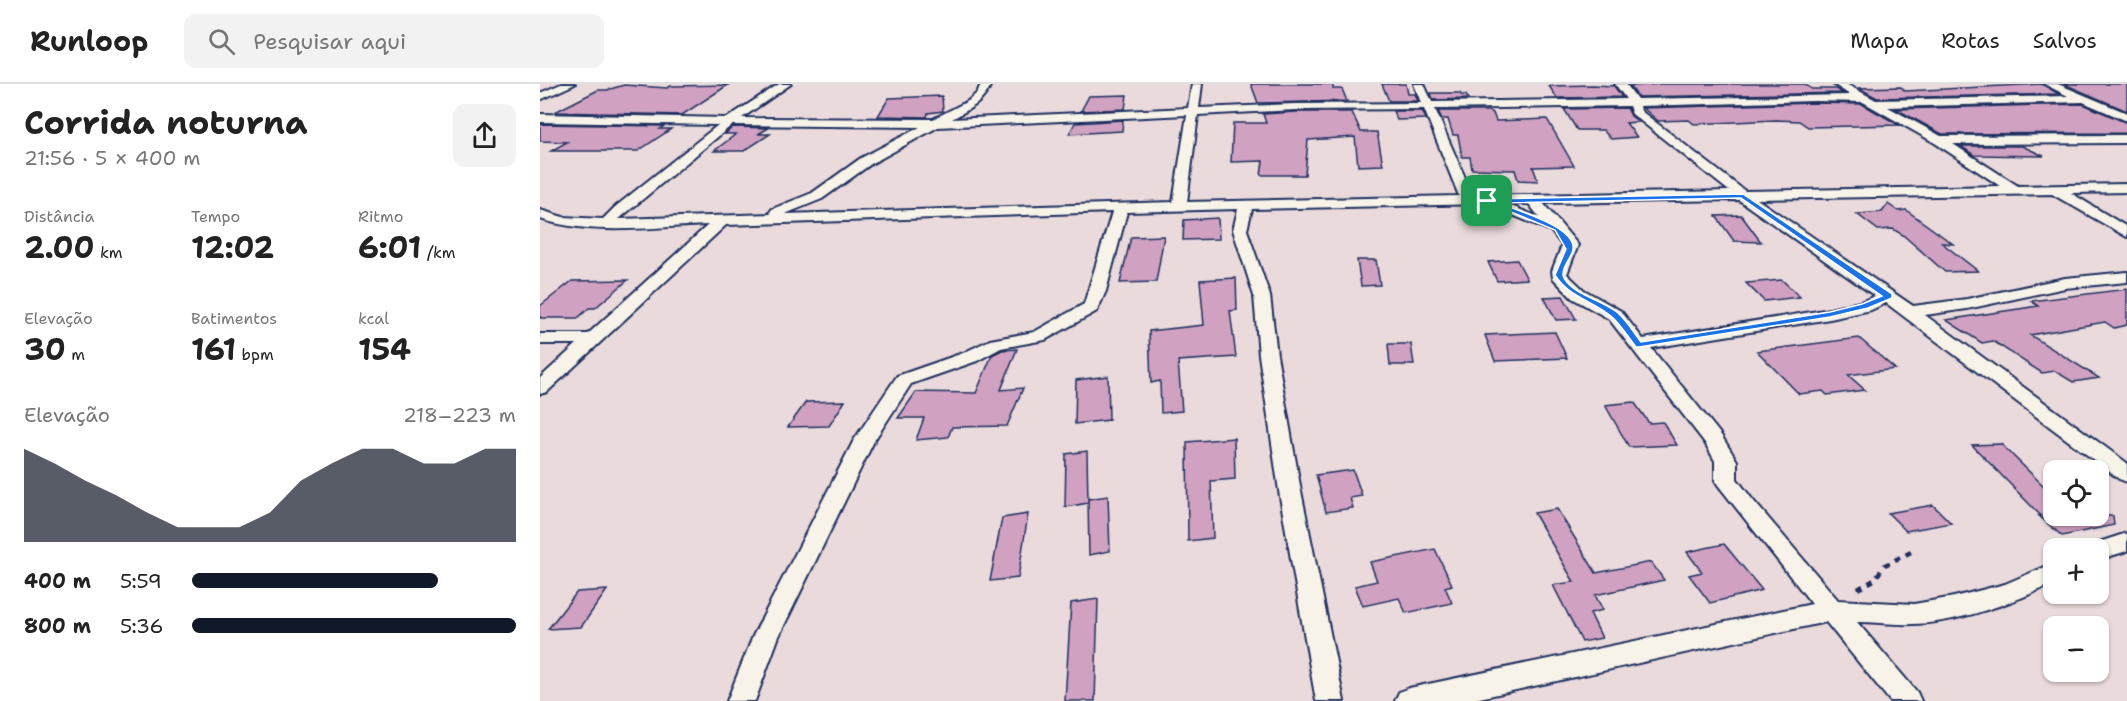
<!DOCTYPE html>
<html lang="pt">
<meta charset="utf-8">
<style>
:root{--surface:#fff;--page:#f2f2f2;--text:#222;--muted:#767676;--line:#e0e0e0;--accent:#111827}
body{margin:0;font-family:"Shantell Sans",sans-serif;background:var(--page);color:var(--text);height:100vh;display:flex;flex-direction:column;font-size:22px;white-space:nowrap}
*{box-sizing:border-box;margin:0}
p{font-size:20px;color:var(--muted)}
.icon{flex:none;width:33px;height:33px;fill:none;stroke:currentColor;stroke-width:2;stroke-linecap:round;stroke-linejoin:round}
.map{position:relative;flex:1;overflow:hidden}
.side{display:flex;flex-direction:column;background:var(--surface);width:540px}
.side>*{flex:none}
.tools{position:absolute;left:1503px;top:376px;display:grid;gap:12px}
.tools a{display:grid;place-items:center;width:66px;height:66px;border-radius:12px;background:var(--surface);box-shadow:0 2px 4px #0004;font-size:30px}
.pin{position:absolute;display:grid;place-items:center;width:51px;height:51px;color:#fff;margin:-26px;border-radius:12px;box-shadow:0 3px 9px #0006}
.round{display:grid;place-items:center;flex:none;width:63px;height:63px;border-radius:12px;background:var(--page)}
.summary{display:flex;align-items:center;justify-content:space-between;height:102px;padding:0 24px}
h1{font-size:33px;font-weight:700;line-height:45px}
.metrics{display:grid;grid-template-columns:repeat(3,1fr);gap:9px;height:102px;padding:6px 24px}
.metrics div{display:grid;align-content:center}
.metrics b{font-size:30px;font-weight:700}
.metrics small{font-size:16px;font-weight:400}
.metrics p{font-size:16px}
.chart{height:168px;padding:12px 24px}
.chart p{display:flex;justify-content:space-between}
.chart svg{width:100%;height:108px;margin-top:6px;fill:var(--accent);opacity:.7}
ul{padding:0 24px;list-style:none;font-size:20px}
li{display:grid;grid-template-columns:96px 72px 1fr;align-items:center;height:45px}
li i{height:15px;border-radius:8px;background:var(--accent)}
header{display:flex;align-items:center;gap:36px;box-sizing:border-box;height:84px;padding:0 30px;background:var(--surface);border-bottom:2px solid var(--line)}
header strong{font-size:28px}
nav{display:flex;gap:33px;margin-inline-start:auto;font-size:21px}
.search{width:420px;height:54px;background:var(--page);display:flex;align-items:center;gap:15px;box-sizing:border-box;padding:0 21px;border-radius:12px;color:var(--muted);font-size:22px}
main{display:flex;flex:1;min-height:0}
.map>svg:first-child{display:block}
</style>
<header>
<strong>Runloop</strong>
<div class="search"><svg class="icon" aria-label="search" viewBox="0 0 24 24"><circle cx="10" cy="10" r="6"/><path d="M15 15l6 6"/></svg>Pesquisar aqui</div>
<nav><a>Mapa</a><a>Rotas</a><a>Salvos</a></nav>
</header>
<main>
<section class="side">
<div class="summary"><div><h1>Corrida noturna</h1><p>21:56 · 5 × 400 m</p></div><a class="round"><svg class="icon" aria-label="share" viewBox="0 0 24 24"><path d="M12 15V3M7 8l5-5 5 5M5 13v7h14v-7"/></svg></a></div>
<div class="metrics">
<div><p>Distância</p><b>2.00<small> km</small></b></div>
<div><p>Tempo</p><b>12:02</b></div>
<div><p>Ritmo</p><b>6:01<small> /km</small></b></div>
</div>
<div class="metrics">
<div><p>Elevação</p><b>30<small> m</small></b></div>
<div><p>Batimentos</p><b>161<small> bpm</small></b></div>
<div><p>kcal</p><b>154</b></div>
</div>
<div class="chart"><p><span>Elevação</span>218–223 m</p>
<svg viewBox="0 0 160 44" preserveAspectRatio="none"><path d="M0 44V6L10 12L20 19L30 25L40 32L50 38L60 38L70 38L80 32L90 19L100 12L110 6L120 6L130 12L140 12L150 6L160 6V44z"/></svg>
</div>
<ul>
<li><b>400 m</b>5:59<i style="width:76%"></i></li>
<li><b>800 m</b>5:36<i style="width:100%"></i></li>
</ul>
</section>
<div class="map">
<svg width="1587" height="617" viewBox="0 0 1587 617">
<rect width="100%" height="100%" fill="#ebdadc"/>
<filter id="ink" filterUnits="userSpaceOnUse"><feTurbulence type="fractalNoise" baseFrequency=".0167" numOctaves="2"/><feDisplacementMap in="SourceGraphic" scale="12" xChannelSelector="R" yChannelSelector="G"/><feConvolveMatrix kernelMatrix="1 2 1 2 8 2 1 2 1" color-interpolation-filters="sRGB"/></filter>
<g filter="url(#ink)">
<path fill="#d0a1c1" stroke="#1b2f5e" stroke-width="1.5" d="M711,0H793V5H802L807,17L718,19Z
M842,0H866L868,10H875L878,17H849Z
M1120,0H1264L1272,5H1296L1303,9L1098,13L1090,2Z
M1502,0L1519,10L1337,14L1319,4L1361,3L1365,7Z
M1524,0H1587V27Z
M84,1L127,4L131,2L188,1L142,31L15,28L58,6H67Z
M1053,1L1074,2L1082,13L1017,14L1009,2Z
M891,9H920L921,11H926L928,15L893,16Z
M587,11L585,25L541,27L549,12Z
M402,12L403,27L388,29L387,33L338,32L349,14Z
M1275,19L1322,20L1359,41L1268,43L1259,37L1236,36L1154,40L1149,36L1118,37L1103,24Z
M1543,20L1587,39V49L1402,50L1356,25Z
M1087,24L1091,32L1099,38L1086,39L1097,53L1071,55L1063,46H1037L1024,25Z
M853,27H882L886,35L857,36Z
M898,27H948L953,29L956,37L1007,35L1034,82L993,83L998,97L978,96L975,86L932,85L930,73H922L918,51H913L908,35H902Z
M755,28H812L821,48H837L843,81L818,82L815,53L768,56L765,91H721L723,77L691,78L693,39H726L723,30Z
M583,36L582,47L529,50L535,39Z
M0,40L124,42L120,45H131L98,67H11L27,58L0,57Z
M193,43L229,44L218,50H230L204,67H174L196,50H185Z
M1421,62H1482L1504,72L1434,71Z
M1348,120L1358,127L1366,126L1413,160L1402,159L1438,187L1405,188L1363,151L1353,145L1338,146L1317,130L1342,128Z
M1201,131L1221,158L1194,157L1176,132Z
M678,134L679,155L643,156L644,136Z
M624,152L616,198L580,199L591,153Z
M817,176H836L840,201L821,202Z
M977,176L987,195L957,197L948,178Z
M696,194L697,226L690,227L696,273L638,277L642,327L621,329L620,297L611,299L609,247L664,241L660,196Z
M88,196L55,224H49L38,234H0V222L32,197Z
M1242,196L1260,213L1224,217L1206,199Z
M1587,205V241L1574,244L1565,238L1490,251L1559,294L1533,298L1515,287L1502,289L1453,257L1442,259L1406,236L1498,222L1491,217Z
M1023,212L1036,235L1016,236L1004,213Z
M1015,248L1027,274L955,277L945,251Z
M1319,254L1355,285L1308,291L1325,306L1287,311L1283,307L1259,310L1217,267Z
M848,260H871L874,281H850Z
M477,265L461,306L483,304L467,342L412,343L408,353L376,356L384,334H358L376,308L436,309L452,271L462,266Z
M568,292L569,336L535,340L536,296Z
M305,317L289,342L248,343L266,318Z
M1094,318L1109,339L1123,338L1137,361L1089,363L1065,321Z
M694,354L695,395L671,397L673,454L648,457L647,358Z
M1461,360L1514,412V432H1573L1574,441L1522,452L1499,432H1501L1432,361Z
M547,367L548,419L525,423L526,370Z
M813,386L822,412L810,414L813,424L786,428L776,391Z
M568,412L570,467L549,471L548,415Z
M1393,421L1411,439L1366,447L1348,429Z
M1017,425L1056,489L1111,478L1124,496L1055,511L1063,526L1050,529L1062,554L1042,558L1013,501L1034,498L994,429Z
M488,430L478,494L450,497L462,434Z
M1184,460L1222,506L1170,519L1149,491L1162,488L1147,468Z
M895,465L912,501L905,503L912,519L866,529L859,514L823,522L815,502L837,497L830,478Z
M67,506L41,543L8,545L37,508Z
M558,515L555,617H525L531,519Z"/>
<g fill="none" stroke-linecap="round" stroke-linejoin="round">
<g stroke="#1b2f5e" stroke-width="4">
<path id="minor" d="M21,0H35L0,16V9Z
M239,0H251L202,34L393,35L428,17L437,9L441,0H451C444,19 429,25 412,35L648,24L652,0H662L659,24L755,20L881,19L874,0H884L892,18L1086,15L1075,0H1086L1097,15L1310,11L1293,0H1306L1336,16L1528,12L1504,0H1518L1587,29V37L1543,18L1348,23L1401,52L1587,51V59L1413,60L1478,102L1587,100V108L1531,109L1587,143V153L1512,110L1217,115L1373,222L1427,215L1525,194L1587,188V198L1525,204L1427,225L1385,231L1587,379V398L1579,395L1346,219L1331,226L1290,235L1111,264L1181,351L1197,377V395L1212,415L1298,516L1374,520L1414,513L1465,500L1514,479V499C1476,518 1414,540 1372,540C1354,541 1335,538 1317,538L1377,608L1381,617H1350L1286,538L926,617H855L859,608L869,604L1272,520L1178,401L1175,396V377L1165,359L1069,235L1032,214L1013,194L1012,187L1022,161L1011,147L946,120L712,125L707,146L730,212L737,271L761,407L804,617H776L739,407L719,271L714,212L693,146L698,125L587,128L566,207L557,227L505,256L461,264L437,277L371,300L334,357L239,552L215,617H187L213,552L314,356L357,292L423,269L450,256L494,248L544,220L572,128L186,141L7,308L0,310V294L37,260H0V250H48L168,141C113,143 53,152 0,135V126L23,133L63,135L75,123L178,41L0,38V30L187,34ZM1275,17L1323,18L1395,59L1460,102L1205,107L1101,27L1100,22ZM1089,22L1092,30L1189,107L933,112L895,25ZM884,25L919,112L647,118L658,31L755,26ZM647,31L633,118L245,130L282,115L331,80L398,43ZM192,41L380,43L321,74L272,109L232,125L230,128L231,130L79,135ZM1199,116L1335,212L1320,218L1290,225L1103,255L1081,227L1044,206L1027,190L1038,161L1003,119ZM966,120H989L999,133Z
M1587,449V467L1558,476V465H1547L1550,461Z"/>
</g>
<path stroke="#1b2f5e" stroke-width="4.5" stroke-dasharray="6 6" stroke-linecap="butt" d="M1318,505L1334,496L1345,481L1373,467"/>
<use href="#minor" fill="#f7f3e8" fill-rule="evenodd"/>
</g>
</g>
<path fill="#1a73e8" stroke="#fff" stroke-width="1.5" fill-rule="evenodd" d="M1203,110L1352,210V214L1328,224L1290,233L1099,263H1096C1088,253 1081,241 1072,233C1054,217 1028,213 1015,191L1026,165L1015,146L944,117L947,115ZM1201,114L1342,212L1322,220L1290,228L1101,258C1094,249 1087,237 1078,229C1063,216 1035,212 1024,194C1020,187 1029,176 1032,169C1043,144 975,126 958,119Z"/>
</svg>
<div class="tools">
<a><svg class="icon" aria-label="locate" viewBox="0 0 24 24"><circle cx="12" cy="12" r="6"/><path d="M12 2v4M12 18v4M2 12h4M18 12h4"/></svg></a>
<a>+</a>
<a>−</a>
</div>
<div class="pin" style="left:947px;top:117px;background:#1e9e55"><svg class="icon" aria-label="arrive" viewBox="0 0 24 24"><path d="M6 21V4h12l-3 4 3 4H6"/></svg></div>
</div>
</main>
